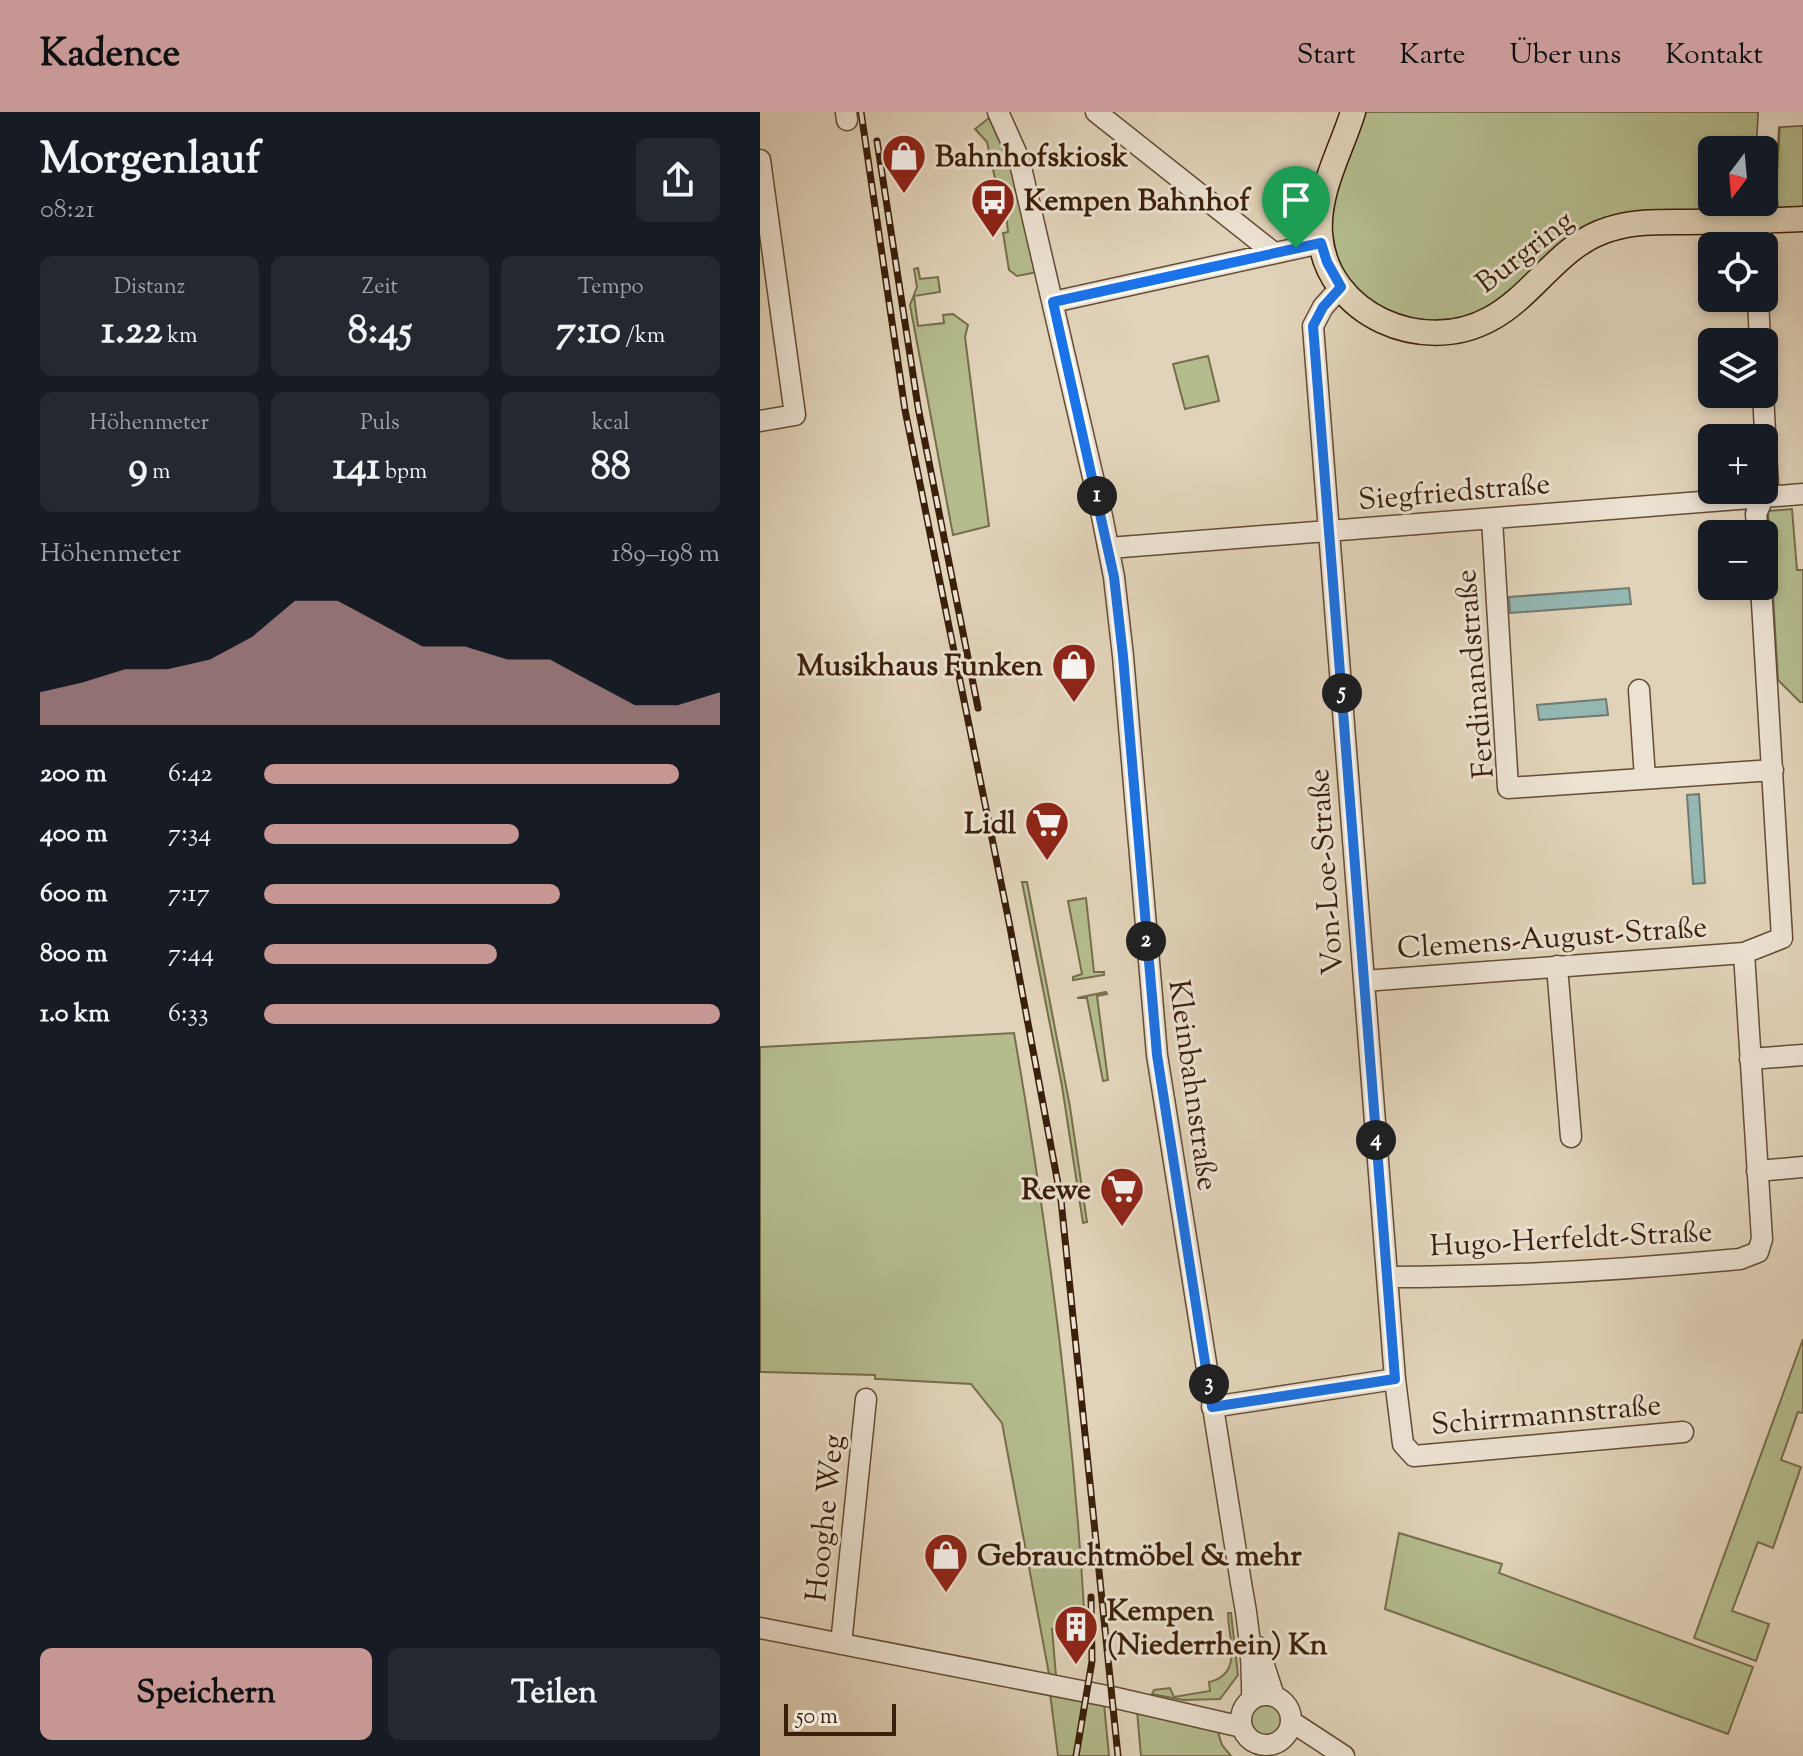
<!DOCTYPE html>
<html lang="de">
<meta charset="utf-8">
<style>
:root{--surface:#171b24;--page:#242831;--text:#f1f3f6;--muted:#9ea1a6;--accent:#c59692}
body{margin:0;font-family:"Sorts Mill Goudy",serif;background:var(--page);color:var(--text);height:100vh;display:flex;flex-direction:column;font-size:30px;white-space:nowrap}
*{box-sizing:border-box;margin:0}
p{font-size:26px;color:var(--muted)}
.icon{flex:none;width:44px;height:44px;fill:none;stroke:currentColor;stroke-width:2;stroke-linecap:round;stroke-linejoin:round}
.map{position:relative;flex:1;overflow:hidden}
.panel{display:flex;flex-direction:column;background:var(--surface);width:760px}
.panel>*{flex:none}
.needle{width:52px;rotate:196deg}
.tools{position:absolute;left:938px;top:24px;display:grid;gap:16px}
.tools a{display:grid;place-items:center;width:80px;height:80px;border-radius:12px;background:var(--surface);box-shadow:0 4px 12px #0003;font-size:40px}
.scale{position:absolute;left:24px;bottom:20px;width:112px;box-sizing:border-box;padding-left:8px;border:4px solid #3a1f0a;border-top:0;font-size:22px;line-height:28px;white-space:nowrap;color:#3a1f0a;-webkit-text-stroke:6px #ece2d2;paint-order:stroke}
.pin{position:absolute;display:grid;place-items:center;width:68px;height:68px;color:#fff;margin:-82px -34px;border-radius:50% 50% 50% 0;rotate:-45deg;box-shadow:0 0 8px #0007}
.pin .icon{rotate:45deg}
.km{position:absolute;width:40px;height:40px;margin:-20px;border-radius:50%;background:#222;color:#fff;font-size:22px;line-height:40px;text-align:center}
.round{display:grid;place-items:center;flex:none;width:84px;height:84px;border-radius:12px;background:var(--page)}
.overview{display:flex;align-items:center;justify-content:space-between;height:136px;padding:0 40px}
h1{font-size:44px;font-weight:700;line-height:60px}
.figures{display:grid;grid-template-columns:repeat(3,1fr);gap:12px;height:136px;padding:8px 40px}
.figures div{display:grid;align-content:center;border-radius:12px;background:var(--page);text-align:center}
.figures b{font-size:40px;font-weight:700}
.figures small{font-size:22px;font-weight:400}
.figures p{font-size:22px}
.chart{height:224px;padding:16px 40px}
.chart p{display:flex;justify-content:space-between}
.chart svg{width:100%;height:144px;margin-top:8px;fill:var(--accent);opacity:.7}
.button{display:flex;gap:16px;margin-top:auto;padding:16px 40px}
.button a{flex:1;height:92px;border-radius:12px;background:var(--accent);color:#111;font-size:32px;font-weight:700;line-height:92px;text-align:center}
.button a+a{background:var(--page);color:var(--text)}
ul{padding:0 40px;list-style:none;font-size:26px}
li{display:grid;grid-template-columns:128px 96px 1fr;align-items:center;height:60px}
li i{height:20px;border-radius:10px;background:var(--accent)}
header{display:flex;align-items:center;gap:48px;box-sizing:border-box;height:112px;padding:0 40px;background:var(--accent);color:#111}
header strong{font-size:38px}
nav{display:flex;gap:44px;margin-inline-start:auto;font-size:28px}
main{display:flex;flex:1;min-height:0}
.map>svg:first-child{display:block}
</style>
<header>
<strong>Kadence</strong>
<nav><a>Start</a><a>Karte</a><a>Über uns</a><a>Kontakt</a></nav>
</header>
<main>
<section class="panel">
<div class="overview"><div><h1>Morgenlauf</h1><p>08:21</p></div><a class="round"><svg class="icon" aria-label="share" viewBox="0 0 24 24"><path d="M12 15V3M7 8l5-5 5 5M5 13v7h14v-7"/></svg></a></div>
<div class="figures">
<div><p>Distanz</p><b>1.22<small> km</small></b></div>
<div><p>Zeit</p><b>8:45</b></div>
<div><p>Tempo</p><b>7:10<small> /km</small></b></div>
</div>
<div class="figures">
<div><p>Höhenmeter</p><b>9<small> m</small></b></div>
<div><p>Puls</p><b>141<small> bpm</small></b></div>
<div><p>kcal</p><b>88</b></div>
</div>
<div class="chart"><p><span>Höhenmeter</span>189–198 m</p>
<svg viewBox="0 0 160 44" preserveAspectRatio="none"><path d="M0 44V34L10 31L20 27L30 27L40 24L50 17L60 6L70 6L80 13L90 20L100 20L110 24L120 24L130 31L140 38L150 38L160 34V44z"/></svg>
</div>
<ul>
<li><b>200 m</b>6:42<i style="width:91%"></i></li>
<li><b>400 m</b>7:34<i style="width:56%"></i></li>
<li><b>600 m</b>7:17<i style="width:65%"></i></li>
<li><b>800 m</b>7:44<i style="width:51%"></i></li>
<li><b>1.0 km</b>6:33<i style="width:100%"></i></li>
</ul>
<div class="button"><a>Speichern</a><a>Teilen</a></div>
</section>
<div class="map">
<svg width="1043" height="1644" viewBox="0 0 1043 1644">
<rect width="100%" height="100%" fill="#e1d3b9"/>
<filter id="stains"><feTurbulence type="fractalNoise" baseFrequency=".0025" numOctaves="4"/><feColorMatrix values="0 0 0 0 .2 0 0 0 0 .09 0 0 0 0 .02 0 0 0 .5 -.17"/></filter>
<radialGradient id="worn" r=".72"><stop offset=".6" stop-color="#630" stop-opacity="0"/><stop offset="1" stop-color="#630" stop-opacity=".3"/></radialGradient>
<path fill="#b4bc8e" stroke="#776e4c" stroke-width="2" d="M602,0H1002L1001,38H952V90H997L994,99L889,103L710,206L660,212L609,192L579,155L569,105Z
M229,6L250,48L278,160L257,164L249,158L243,121L248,120L246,102H240L239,89L243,88L241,70L236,71L227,30L215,17Z
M1043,10V101L1019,100L1016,81L1020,11Z
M158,156L160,167L178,165L180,180L154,184L158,214L184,211L183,203L193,202L208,213L205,225L229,414L193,423L150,193L157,175L154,157Z
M448,244L459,289L425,297L413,252Z
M1032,397L1037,458H1043V590H1040L1018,568L1008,399Z
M262,770H267L310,995L327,1110L323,1111L302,974Z
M326,786L334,860H344V863L313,868V865L322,862L308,789Z
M346,880L347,882L337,884L348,968L343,969L327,886H317Z
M254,921C288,1117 314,1315 325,1514L292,1517L296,1564L289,1562L242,1311L211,1272L119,1267H115V1263L0,1260V935Z
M1043,1227V1301L1038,1300L1021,1348L1041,1355L1013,1436L998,1430L972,1499L1009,1512L996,1549L934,1526Z
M639,1421L742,1452L739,1461L993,1555L968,1622L625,1497Z
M468,1501H471L478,1563L460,1587L423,1588L392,1582L394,1578L410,1576L414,1585L450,1579L449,1570C484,1562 468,1526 468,1501Z
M290,1581L344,1592L349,1644H298Z
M491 1608a16 16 0 1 1 32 0a16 16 0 1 1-32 0Z
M377,1599L456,1614L462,1633L471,1644H381Z"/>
<path fill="#94b7b2" stroke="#707a6f" stroke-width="2" d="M869,476L871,492L750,501L749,485Z
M846,587L848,603L779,608L777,593Z
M939,682L945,771L933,772L927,683Z"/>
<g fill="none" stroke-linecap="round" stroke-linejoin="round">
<g stroke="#644c36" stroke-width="23">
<path id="minor" d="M86,0L87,8
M238,0L259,47L342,404L354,465L363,544L397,943L481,1471C489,1512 493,1546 492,1587
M336,0L514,141
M1009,5L1043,3
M0,48L35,303L0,309
M1004,89L1009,0
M999,134L1003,94
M581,175L563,195L553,214L635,1267L643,1332L654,1344L923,1320
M998,186L1000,230
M293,190L561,131
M732,407L748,676L1013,658
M998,422L996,402L1008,375L1003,282
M349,436L1043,382
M879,578L885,666
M797,854L811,1025
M604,869L984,841
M990,947L1043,943
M997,1059L1043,1055
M627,1165C745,1165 862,1158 980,1147L998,1140L1002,1127L984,841L1022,826L1001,474
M452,1295L635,1267
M0,1516L352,1585L482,1615
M81,1532L106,1287
M498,1535L514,1584
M481 1608a25 25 0 1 1 50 0a25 25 0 1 1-50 0Z
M532,1610L584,1644"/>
</g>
<g stroke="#3a1f0a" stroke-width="27">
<path id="major" d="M593,0C581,39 557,79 560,122C566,203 663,244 730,207C775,183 799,132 850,117C875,109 902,110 928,110C966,109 1005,109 1043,107"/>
</g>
<use href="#minor" stroke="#ece2d2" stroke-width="20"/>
<use href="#major" stroke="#e1d3b9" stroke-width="24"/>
<g stroke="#3a1f0a" stroke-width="7">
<path id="rail" d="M101,0L145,298L249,810L301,1088L358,1644
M117,29L158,295L218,596
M316,1644L332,1549L331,1485"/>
</g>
<use href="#rail" stroke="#ece2d2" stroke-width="4" stroke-dasharray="12" stroke-linecap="butt"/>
</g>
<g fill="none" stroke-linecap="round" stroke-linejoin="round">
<g stroke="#fff" stroke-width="16">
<path id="route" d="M561,131L567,150L581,175L563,195L553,214L635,1267L452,1295L397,943L363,544L354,465L293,190Z"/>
</g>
<use href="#route" stroke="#1a73e8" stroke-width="10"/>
</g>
<defs>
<g id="shop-pin" transform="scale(2.3)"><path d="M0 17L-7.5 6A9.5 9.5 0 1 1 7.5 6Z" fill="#8f2418" stroke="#ece2d2"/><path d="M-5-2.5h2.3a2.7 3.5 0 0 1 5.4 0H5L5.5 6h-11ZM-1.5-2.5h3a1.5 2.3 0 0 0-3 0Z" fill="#fff"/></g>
<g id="bus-pin" transform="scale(2.3)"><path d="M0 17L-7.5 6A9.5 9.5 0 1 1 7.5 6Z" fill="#8f2418" stroke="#ece2d2"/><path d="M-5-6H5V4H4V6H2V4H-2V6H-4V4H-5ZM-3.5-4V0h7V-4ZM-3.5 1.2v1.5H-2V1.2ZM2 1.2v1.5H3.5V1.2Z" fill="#fff"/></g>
<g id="supermarket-pin" transform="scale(2.3)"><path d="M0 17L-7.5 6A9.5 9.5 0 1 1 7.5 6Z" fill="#8f2418" stroke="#ece2d2"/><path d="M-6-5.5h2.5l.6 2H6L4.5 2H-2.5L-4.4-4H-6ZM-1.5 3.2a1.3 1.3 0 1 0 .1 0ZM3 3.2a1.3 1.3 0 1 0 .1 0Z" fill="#fff"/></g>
<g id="building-pin" transform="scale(2.3)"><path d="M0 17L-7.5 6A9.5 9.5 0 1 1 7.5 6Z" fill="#8f2418" stroke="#ece2d2"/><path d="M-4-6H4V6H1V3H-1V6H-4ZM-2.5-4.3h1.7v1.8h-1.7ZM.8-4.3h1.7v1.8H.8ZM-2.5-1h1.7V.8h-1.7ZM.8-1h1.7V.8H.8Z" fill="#fff"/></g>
</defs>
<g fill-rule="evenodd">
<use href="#shop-pin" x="144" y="44"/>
<use href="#bus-pin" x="233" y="88"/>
<use href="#shop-pin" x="314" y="553"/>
<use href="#supermarket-pin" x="287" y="711"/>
<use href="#supermarket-pin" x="362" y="1077"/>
<use href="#shop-pin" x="186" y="1443"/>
<use href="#building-pin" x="316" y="1515"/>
</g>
<g text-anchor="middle" stroke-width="6" stroke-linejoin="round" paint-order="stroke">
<g font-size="30" font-weight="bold" fill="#3a1f0a" stroke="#ece2d2" text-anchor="start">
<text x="175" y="54">Bahnhofskiosk</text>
<text x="264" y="98">Kempen Bahnhof</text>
<text x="283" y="563" text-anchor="end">Musikhaus Funken</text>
<text x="256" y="721" text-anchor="end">Lidl</text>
<text x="331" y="1087" text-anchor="end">Rewe</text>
<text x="217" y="1453">Gebrauchtmöbel &amp; mehr</text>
<text x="347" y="1508">Kempen<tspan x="347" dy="34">(Niederrhein) Kn</tspan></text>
</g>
<g font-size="30" fill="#3a1f0a" stroke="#ece2d2">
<text transform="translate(764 139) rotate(-38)" y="10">Burgring</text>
<text transform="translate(694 379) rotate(-5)" y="10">Siegfriedstraße</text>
<text transform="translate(714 562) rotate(-95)" y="10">Ferdinandstraße</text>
<text transform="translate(565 760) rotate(-94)" y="10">Von-Loe-Straße</text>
<text transform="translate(792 825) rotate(-4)" y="10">Clemens-August-Straße</text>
<text transform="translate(434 973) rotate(82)" y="10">Kleinbahnstraße</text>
<text transform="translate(811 1126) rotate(-3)" y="10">Hugo-Herfeldt-Straße</text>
<text transform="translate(786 1302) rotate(-5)" y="10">Schirrmannstraße</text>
<text transform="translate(64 1406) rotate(-84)" y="10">Hooghe Weg</text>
</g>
</g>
<rect width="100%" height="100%" filter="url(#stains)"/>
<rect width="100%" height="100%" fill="url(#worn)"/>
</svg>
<div class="tools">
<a><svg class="needle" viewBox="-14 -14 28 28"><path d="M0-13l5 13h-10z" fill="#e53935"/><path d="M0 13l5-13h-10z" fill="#9ea1a6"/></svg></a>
<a><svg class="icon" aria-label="locate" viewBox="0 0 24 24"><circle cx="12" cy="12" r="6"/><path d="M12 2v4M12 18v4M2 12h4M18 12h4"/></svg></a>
<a><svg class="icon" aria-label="layers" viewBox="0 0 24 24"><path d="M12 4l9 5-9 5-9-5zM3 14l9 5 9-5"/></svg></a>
<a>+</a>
<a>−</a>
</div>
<div class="scale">50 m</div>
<div class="pin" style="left:536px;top:136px;background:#1e9e55"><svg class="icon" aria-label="arrive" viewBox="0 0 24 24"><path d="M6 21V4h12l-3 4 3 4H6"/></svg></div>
<b class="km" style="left:337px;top:384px">1</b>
<b class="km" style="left:386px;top:829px">2</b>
<b class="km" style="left:449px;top:1272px">3</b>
<b class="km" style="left:616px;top:1028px">4</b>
<b class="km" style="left:582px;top:581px">5</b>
</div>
</main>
